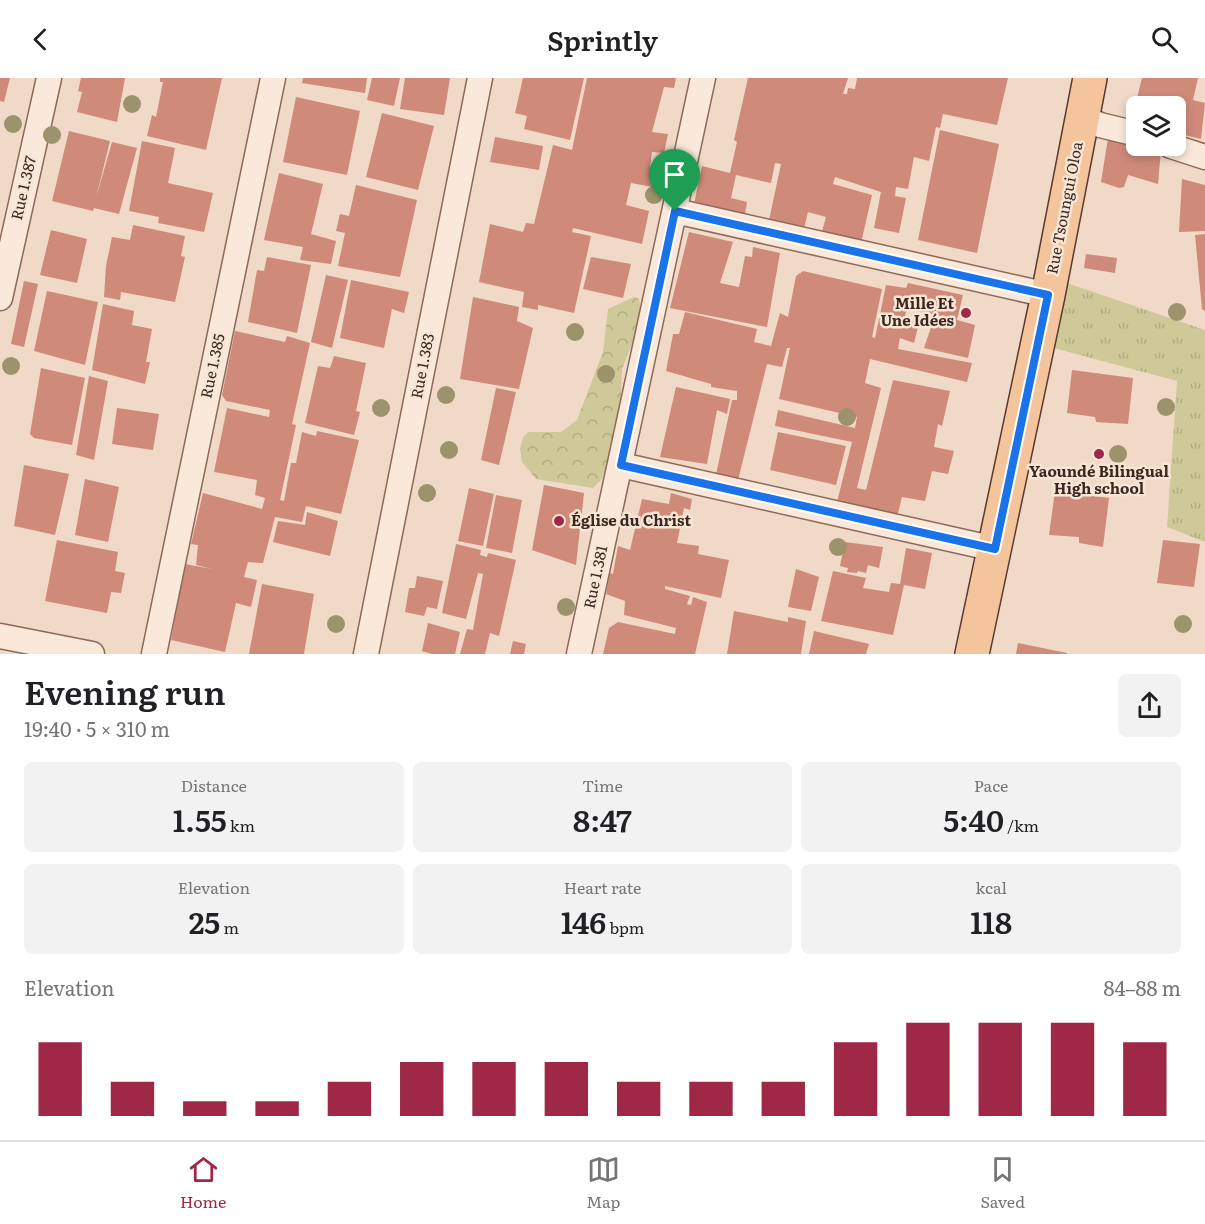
<!DOCTYPE html>
<meta charset="utf-8">
<style>
:root{--surface:#fff;--page:#f2f2f2;--text:#202124;--muted:#757577;--line:#e0e0e0;--accent:#9e2845}
body{margin:0;font-family:Literata,serif;background:var(--page);color:var(--text);height:100vh;display:flex;flex-direction:column;font-size:22px;white-space:nowrap}
*{box-sizing:border-box;margin:0}
p{font-size:20px;color:var(--muted)}
.icon{flex:none;width:33px;height:33px;fill:none;stroke:currentColor;stroke-width:2;stroke-linecap:round;stroke-linejoin:round}
.map{position:relative;height:576px;overflow:hidden}
.side{display:flex;flex-direction:column;background:var(--surface);flex:1}
.side>*{flex:none}
.buttons{position:absolute;left:1126px;top:18px;display:grid;gap:12px}
.buttons a{display:grid;place-items:center;width:60px;height:60px;border-radius:9px;background:var(--surface);box-shadow:0 3px 9px #0003;font-size:30px}
.pin{position:absolute;display:grid;place-items:center;width:51px;height:51px;color:#fff;margin:-62px -26px;border-radius:50% 50% 50% 0;rotate:-45deg;box-shadow:0 0 6px #0007}
.pin .icon{rotate:45deg}
.round{display:grid;place-items:center;flex:none;width:63px;height:63px;border-radius:9px;background:var(--page)}
.head{display:flex;align-items:center;justify-content:space-between;height:102px;padding:0 24px}
h1{font-size:33px;font-weight:600;line-height:45px}
.figures{display:grid;grid-template-columns:repeat(3,1fr);gap:9px;height:102px;padding:6px 24px}
.figures div{display:grid;align-content:center;border-radius:9px;background:var(--page);text-align:center}
.figures b{font-size:30px;font-weight:600}
.figures small{font-size:16px;font-weight:400}
.figures p{font-size:16px}
.chart{height:168px;padding:12px 24px}
.chart p{display:flex;justify-content:space-between}
.chart svg{width:100%;height:108px;margin-top:6px;stroke:var(--accent);stroke-width:6}
header{display:flex;justify-content:space-between;align-items:center;height:78px;padding:0 24px;background:var(--surface);font-size:27px;font-weight:600}
.tab-bar{display:flex;justify-content:space-around;align-items:center;height:84px;border-top:2px solid var(--line);background:var(--surface);font-size:16px;color:var(--muted)}
.tab-bar a{display:grid;justify-items:center;gap:3px}
.tab-bar .active{color:var(--accent)}
.map>svg:first-child{display:block}
</style>
<header><svg class="icon" aria-label="back" viewBox="0 0 24 24"><path d="M15 5l-7 7 7 7"/></svg>Sprintly<svg class="icon" aria-label="search" viewBox="0 0 24 24"><circle cx="10" cy="10" r="6"/><path d="M15 15l6 6"/></svg></header>
<div class="map">
<svg width="1205" height="576" viewBox="0 0 1205 576">
<defs>
<pattern id="grass-tufts" width="24" height="20" patternUnits="userSpaceOnUse" patternTransform="scale(1.5)"><rect width="24" height="20" fill="#cfc899"/><path d="M3 7l-1-3M5 7V3M7 7l1-3M15 17l-1-3M17 17v-4M19 17l1-3" fill="none" stroke="#b3ac83"/></pattern>
<pattern id="forest-crowns" width="20" height="18" patternUnits="userSpaceOnUse" patternTransform="scale(1.5)"><rect width="20" height="18" fill="#cfc899"/><path d="M2 6a3 3 0 1 1 6 0M12 15a3 3 0 1 1 6 0" fill="none" stroke="#b3ac83"/></pattern>
</defs>
<rect width="100%" height="100%" fill="#f0d9c6"/>
<path fill="url(#grass-tufts)" d="M1064,204L1205,252V464L1167,449L1177,303L1050,269Z"/>
<path fill="url(#forest-crowns)" d="M634,219L639,221L642,241L622,291L620,345L602,401L593,410L536,401L522,384L520,371L523,359L528,354H561L577,342L603,274L608,231Z"/>
<path fill="#cf8a7a" d="M0,0H10L4,24L0,23Z
M81,0H125L117,44L77,34L82,14L78,13Z
M160,0H222L206,72L147,58L152,37L156,39L163,4H160Z
M303,0H367L365,15L302,5Z
M372,0H400L394,28L367,22Z
M405,0H450L444,37L400,31Z
M523,0H584L570,62L524,51L527,38L515,35Z
M587,0H676L674,10L664,9L652,54L668,56L664,75L652,74L650,89L657,90L653,109L631,105L626,127L649,133L642,166L573,150L572,154L591,158L574,235L538,227V232L522,229L524,214L479,204L490,146L523,154L526,145L534,146L553,67L572,72Z
M748,0H848L843,16H847L848,10L855,11L857,0H1008L997,47L943,36L940,50L936,49L929,83L914,79L908,111L896,109L895,118L906,120L899,155L874,150L881,114L835,99L833,106L872,117L861,165L821,157L826,139L808,134L803,155L768,147L781,86L775,85L771,105L736,97L731,120L747,124L744,142L693,131L702,88L730,95L737,64L734,62Z
M1142,0H1198L1193,22L1205,25L1201,61L1176,55V28H1137V42L1133,36Z
M296,19L360,33L347,97L283,84Z
M382,35L434,48L418,112L366,99Z
M940,52L999,66L977,175L918,162Z
M69,53L110,63L96,120L112,64L137,70L119,136L94,130L93,133L52,123Z
M495,59L543,68L539,92L490,84Z
M1108,60L1161,72L1158,106L1128,97L1124,109L1119,110L1101,104Z
M142,63L175,70L168,105L213,115L204,154L158,145L159,139L129,133Z
M279,95L323,106L311,156L336,163L331,186L300,182L303,169L264,162Z
M1182,101L1205,107V153L1179,154Z
M356,107L417,122L400,199L338,188L345,155L336,153L340,136L349,138Z
M133,147L185,158L181,178L185,179L175,224L121,214L120,222L104,219L106,188L112,159L130,162Z
M51,152L87,161L77,205L40,197Z
M689,154L733,164L720,205L739,209L745,178L752,179L753,169L780,175L767,249L670,230Z
M1205,156V233L1202,231L1195,157Z
M1086,176L1117,180L1115,195L1084,190Z
M267,179L311,187L297,255L248,244L257,192L264,193Z
M591,179L631,186L623,220L583,211Z
M803,193L882,211L872,259L875,260L886,207L906,210L908,205L963,217L957,242L975,247L968,280L924,270L931,249L950,240L907,231L904,241L919,245L914,265L900,260L898,271L972,285L967,304L870,281L865,305L881,310L857,410L866,412L893,302L950,313L942,348L938,346L934,369L954,373L948,396L932,393L925,423L902,419L897,439L836,428L852,364L775,348L778,332L855,350L857,339L779,321L790,270H787L782,289L767,286L737,406L715,401L732,322H737V313L711,309V306L666,293L673,256H679L685,234L757,251L754,264L771,268L780,235L788,239L796,198Z
M326,197L348,202L332,270L311,264Z
M351,202L409,214L404,235L392,231L384,270L340,260Z
M24,203L38,206L24,269L11,266Z
M47,213L98,224L85,287L34,273Z
M473,219L519,229L517,243L533,250L519,311L460,301Z
M103,226L134,233L132,247L152,251L146,284H150L145,306L92,292Z
M235,253L285,264L287,258L310,265L292,346L296,347L280,422L284,423L291,385H296L302,354L316,358L317,353L359,362L341,436L306,428L302,444L275,439L263,485L248,484L244,499L257,502L251,529L236,525L225,574L171,562L185,486L212,491L196,487L198,467L191,466L203,415L262,431L265,420L255,417L257,402L214,394L227,330L269,339L270,332L226,323L222,317Z
M334,278L366,285L356,333L360,334L354,357L305,345L318,288L330,290Z
M41,290L85,300L72,367L34,360L30,356Z
M1072,292L1133,300L1128,346L1096,344L1095,339L1067,335Z
M89,298L108,303L94,382L76,377Z
M676,309L730,321L727,336L717,332L707,386L660,379Z
M496,310L516,314L499,387L481,382Z
M117,330L159,336L153,372L112,366Z
M778,354L846,368L836,407L770,392Z
M24,387L69,396L55,457L14,448Z
M85,401L119,409L108,464L75,457Z
M544,407L584,415L576,487L532,472Z
M469,410L494,416L483,468L458,463Z
M1055,413L1109,420L1103,469L1079,465V459L1049,457Z
M671,415L692,421L690,432L684,430L677,465L699,468L698,476L729,482L721,520L665,508V511L690,518L687,526L691,527L693,519L707,524L695,576H603L609,550L618,544L675,556L676,550L624,537L625,523L606,516L610,495L613,496L618,468L630,472L642,421L669,426Z
M496,417L522,422L512,475L486,470Z
M307,434L338,443L330,478L273,464L278,443L305,447Z
M57,462L118,474L115,493L125,495L121,515L111,514L107,535L45,523Z
M1163,462L1200,466L1194,509L1157,505Z
M845,464L883,469L879,490L868,487L866,495L858,493L857,495L847,494L848,490L840,488Z
M456,466L481,472L480,477L487,479L488,475L516,482L499,558L490,555L485,576H460L467,551L473,552L483,496L478,495L466,541L442,535Z
M906,470L932,475L925,511L904,507L893,557L821,543L833,493L866,500L863,510L889,514L891,505L900,506Z
M796,491L819,499L811,533L788,529Z
M417,498L443,503L437,531L427,529L424,538L405,534L409,510H415Z
M262,506L314,516L304,576H249Z
M734,533L788,544V539L806,543L801,576H727Z
M428,545L460,554L455,576H432L422,573Z
M814,553L869,566L866,576H809Z
M513,563L526,566L524,576H510Z
M1018,565L1067,575V576H1016Z"/>
<g fill="none" stroke-linecap="round" stroke-linejoin="round">
<g stroke="#8c695a" stroke-width="27">
<path id="street" d="M1083,39L1100,47L1137,56
M1171,68L1205,79
M675,133L1048,217
M0,220L49,0
M621,387L995,471
M0,558L92,576
M154,576L273,0
M366,576L480,0
M579,576L703,0"/>
</g>
<g stroke="#5a392f" stroke-width="36">
<path id="primary" d="M972,576L1048,217L1090,0"/>
</g>
<use href="#street" stroke="#fae9da" stroke-width="24"/>
<use href="#primary" stroke="#f4c49d" stroke-width="33"/>
</g>
<g fill="#9c936d">
<circle cx="132" cy="26" r="9"/>
<circle cx="13" cy="46" r="9"/>
<circle cx="52" cy="57" r="9"/>
<circle cx="654" cy="117" r="9"/>
<circle cx="1177" cy="234" r="9"/>
<circle cx="575" cy="254" r="9"/>
<circle cx="11" cy="288" r="9"/>
<circle cx="606" cy="296" r="9"/>
<circle cx="446" cy="317" r="9"/>
<circle cx="1166" cy="329" r="9"/>
<circle cx="381" cy="330" r="9"/>
<circle cx="847" cy="339" r="9"/>
<circle cx="449" cy="372" r="9"/>
<circle cx="1118" cy="376" r="9"/>
<circle cx="427" cy="415" r="9"/>
<circle cx="838" cy="469" r="9"/>
<circle cx="566" cy="529" r="9"/>
<circle cx="336" cy="546" r="9"/>
<circle cx="1183" cy="546" r="9"/>
</g>
<g fill="none" stroke-linecap="round" stroke-linejoin="round">
<g stroke="#fff" stroke-width="12">
<path id="route" d="M675,133L1048,217L995,471L621,387Z"/>
</g>
<use href="#route" stroke="#1a73e8" stroke-width="8"/>
</g>
<g fill="#9e2845" stroke="#f7e6d6" stroke-width="2">
<circle cx="966" cy="235" r="6"/>
<circle cx="1099" cy="376" r="6"/>
<circle cx="559" cy="443" r="6"/>
</g>
<g text-anchor="middle" stroke-width="5" stroke-linejoin="round" paint-order="stroke">
<g font-size="15" fill="#3c261f" stroke="#f7e6d6">
<text transform="translate(24 110) rotate(-77)" y="5">Rue 1.387</text>
<text transform="translate(1065 130) rotate(-79)" y="5">Rue Tsoungui Oloa</text>
<text transform="translate(213 288) rotate(-78)" y="5">Rue 1.385</text>
<text transform="translate(423 288) rotate(-79)" y="5">Rue 1.383</text>
<text transform="translate(596 499) rotate(-78)" y="5">Rue 1.381</text>
</g>
<g font-size="15" font-weight="bold" fill="#3c261f" stroke="#f7e6d6" text-anchor="end">
<text x="954" y="231">Mille Et<tspan x="954" dy="17">Une Idées</tspan></text>
<text x="1099" y="399" text-anchor="middle">Yaoundé Bilingual<tspan x="1099" dy="17">High school</tspan></text>
<text x="571" y="448" text-anchor="start">Église du Christ</text>
</g>
</g>
</svg>
<div class="buttons">
<a><svg class="icon" aria-label="layers" viewBox="0 0 24 24"><path d="M12 4l9 5-9 5-9-5zM3 14l9 5 9-5"/></svg></a>
</div>
<div class="pin" style="left:675px;top:133px;background:#1e9e55"><svg class="icon" aria-label="arrive" viewBox="0 0 24 24"><path d="M6 21V4h12l-3 4 3 4H6"/></svg></div>
</div>
<section class="side">
<div class="head"><div><h1>Evening run</h1><p>19:40 · 5 × 310 m</p></div><a class="round"><svg class="icon" aria-label="share" viewBox="0 0 24 24"><path d="M12 15V3M7 8l5-5 5 5M5 13v7h14v-7"/></svg></a></div>
<div class="figures">
<div><p>Distance</p><b>1.55<small> km</small></b></div>
<div><p>Time</p><b>8:47</b></div>
<div><p>Pace</p><b>5:40<small> /km</small></b></div>
</div>
<div class="figures">
<div><p>Elevation</p><b>25<small> m</small></b></div>
<div><p>Heart rate</p><b>146<small> bpm</small></b></div>
<div><p>kcal</p><b>118</b></div>
</div>
<div class="chart"><p><span>Elevation</span>84–88 m</p>
<svg viewBox="0 0 160 44" preserveAspectRatio="none"><path d="M5 44V14M15 44V30M25 44V38M35 44V38M45 44V30M55 44V22M65 44V22M75 44V22M85 44V30M95 44V30M105 44V30M115 44V14M125 44V6M135 44V6M145 44V6M155 44V14"/></svg>
</div>
</section>
<nav class="tab-bar">
<a class="active"><svg class="icon" aria-label="home" viewBox="0 0 24 24"><path d="M3 11l9-7 9 7M6 9v11h12V9"/></svg>Home</a>
<a><svg class="icon" aria-label="map" viewBox="0 0 24 24"><path d="M3 6l6-2 6 2 6-2v14l-6 2-6-2-6 2zM9 4v14M15 6v14"/></svg>Map</a>
<a><svg class="icon" aria-label="saved" viewBox="0 0 24 24"><path d="M7 4h10v16l-5-4-5 4z"/></svg>Saved</a>
</nav>
